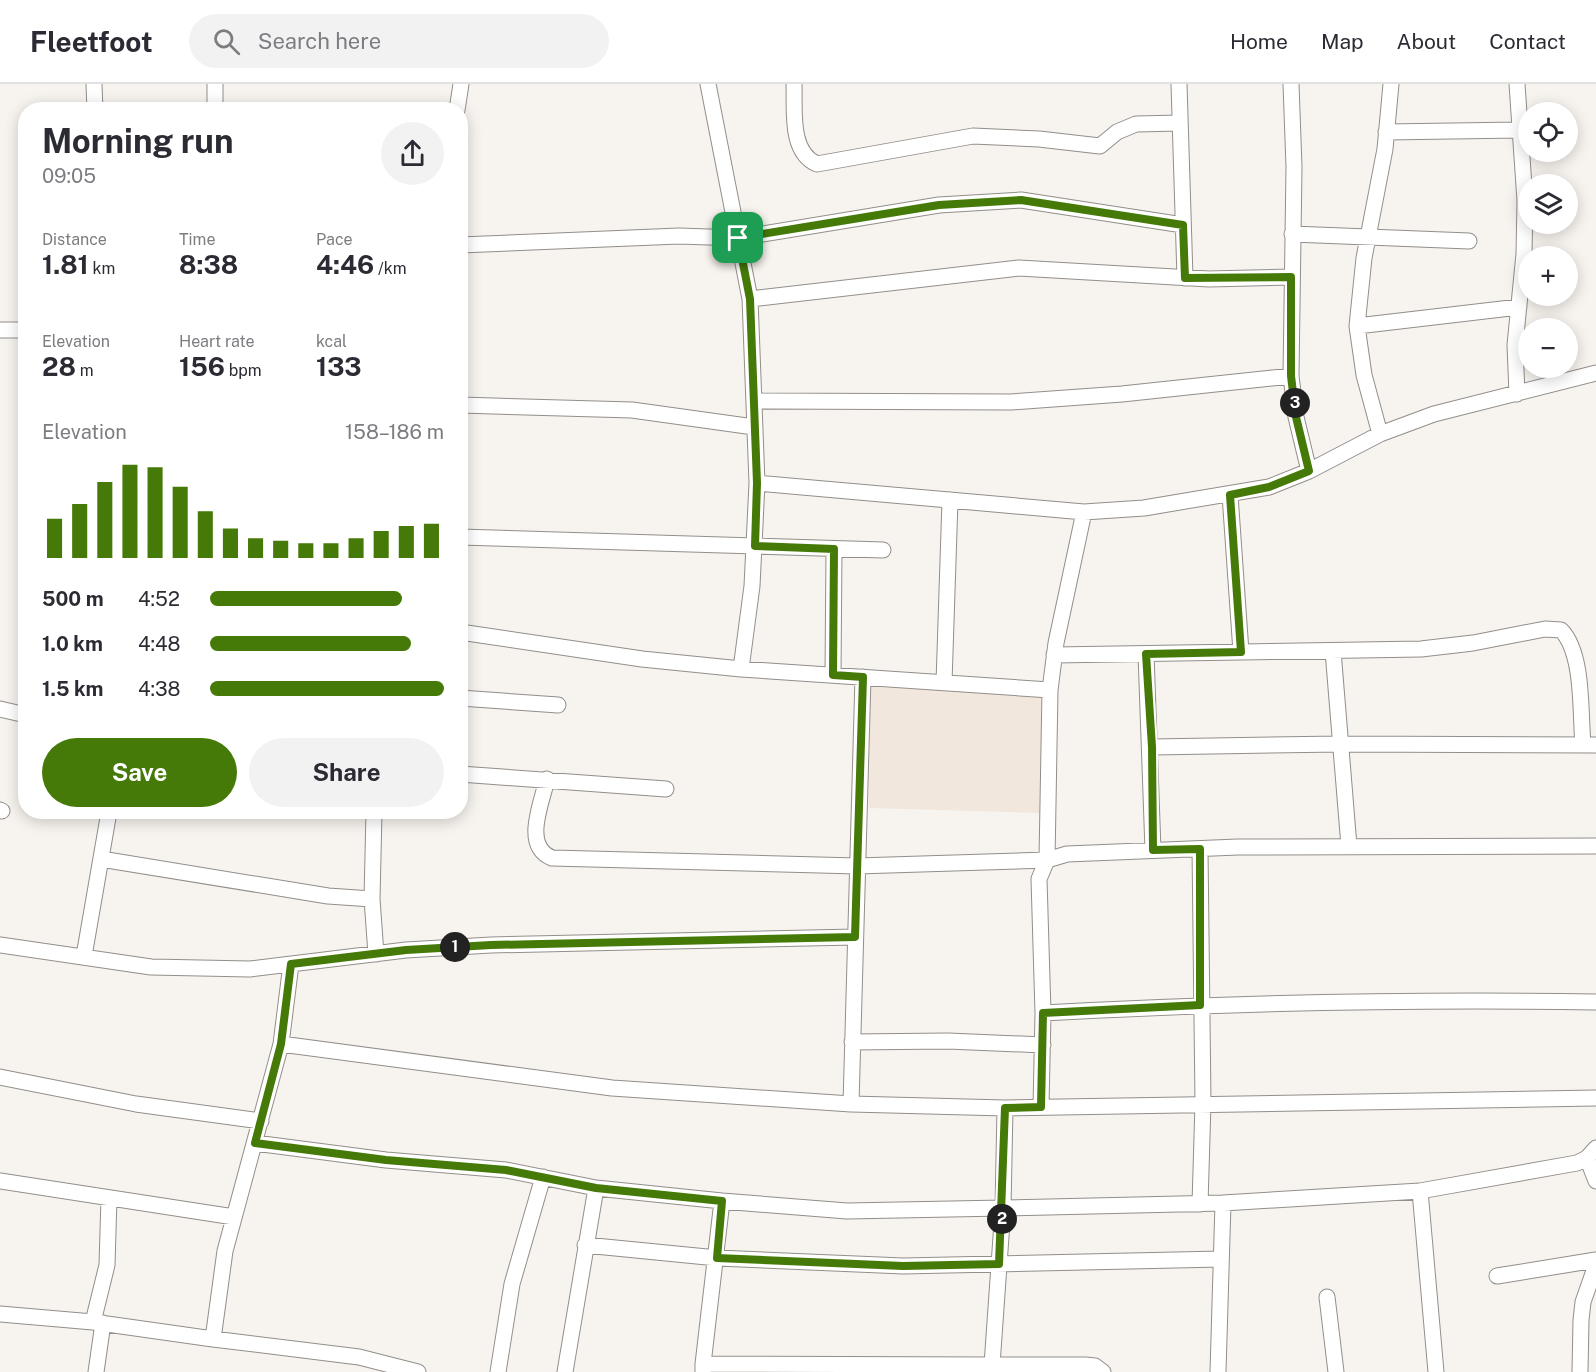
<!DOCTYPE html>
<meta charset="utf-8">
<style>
:root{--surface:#fff;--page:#f2f2f3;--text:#2b2b33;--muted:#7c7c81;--line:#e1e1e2;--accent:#467a08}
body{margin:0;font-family:"Public Sans",sans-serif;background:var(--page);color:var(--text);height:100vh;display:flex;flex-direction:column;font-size:22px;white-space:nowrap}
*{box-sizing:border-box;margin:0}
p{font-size:20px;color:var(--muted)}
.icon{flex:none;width:33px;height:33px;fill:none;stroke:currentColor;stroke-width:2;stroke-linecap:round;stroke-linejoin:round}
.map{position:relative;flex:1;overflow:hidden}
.sheet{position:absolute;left:18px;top:18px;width:450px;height:717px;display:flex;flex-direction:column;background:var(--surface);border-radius:24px;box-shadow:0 3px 15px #0003}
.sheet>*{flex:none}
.tools{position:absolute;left:1518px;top:18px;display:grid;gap:12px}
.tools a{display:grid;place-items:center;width:60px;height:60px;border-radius:50%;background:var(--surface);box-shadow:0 3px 15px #0003;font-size:30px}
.pin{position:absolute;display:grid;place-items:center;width:51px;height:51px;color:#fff;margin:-26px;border-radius:12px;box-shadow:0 3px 9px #0006}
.km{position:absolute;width:30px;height:30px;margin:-15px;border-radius:50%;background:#222;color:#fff;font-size:16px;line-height:30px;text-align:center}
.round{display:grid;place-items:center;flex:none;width:63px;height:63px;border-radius:32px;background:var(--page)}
.summary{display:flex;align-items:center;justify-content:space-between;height:102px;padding:0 24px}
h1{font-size:33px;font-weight:700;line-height:45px}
.metrics{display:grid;grid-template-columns:repeat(3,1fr);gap:9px;height:102px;padding:6px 24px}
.metrics div{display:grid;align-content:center}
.metrics b{font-size:26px;font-weight:700}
.metrics small{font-size:16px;font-weight:400}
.metrics p{font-size:16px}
.chart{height:168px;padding:12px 24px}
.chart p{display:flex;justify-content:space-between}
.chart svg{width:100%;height:108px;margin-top:6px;stroke:var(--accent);stroke-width:6}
.cta{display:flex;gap:12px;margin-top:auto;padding:12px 24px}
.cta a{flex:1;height:69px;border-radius:36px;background:var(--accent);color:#fff;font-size:24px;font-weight:700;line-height:69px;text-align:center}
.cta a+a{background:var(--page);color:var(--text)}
ul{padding:0 24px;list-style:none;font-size:20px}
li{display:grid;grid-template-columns:96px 72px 1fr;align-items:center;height:45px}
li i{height:15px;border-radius:8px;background:var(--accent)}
header{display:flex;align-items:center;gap:36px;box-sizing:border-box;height:84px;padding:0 30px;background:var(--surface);border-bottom:2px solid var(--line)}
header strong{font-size:28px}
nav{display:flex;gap:33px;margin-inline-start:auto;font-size:21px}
.search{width:420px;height:54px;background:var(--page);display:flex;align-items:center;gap:15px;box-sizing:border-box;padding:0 21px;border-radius:33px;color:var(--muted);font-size:22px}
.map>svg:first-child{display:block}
</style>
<header>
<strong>Fleetfoot</strong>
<div class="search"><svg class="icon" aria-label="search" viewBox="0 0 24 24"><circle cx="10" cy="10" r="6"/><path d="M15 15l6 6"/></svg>Search here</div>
<nav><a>Home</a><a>Map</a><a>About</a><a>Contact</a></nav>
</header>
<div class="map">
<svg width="1596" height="1288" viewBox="0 0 1596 1288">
<rect width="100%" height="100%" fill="#f7f3ee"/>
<path fill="#f1e7dc" d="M870,603L1041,608V729L869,724Z"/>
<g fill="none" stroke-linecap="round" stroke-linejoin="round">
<g stroke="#928e8a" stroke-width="17">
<path id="minor" d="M94,0L95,26
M708,0L750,215L757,399L752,502L741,585
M794,0C795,25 789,68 817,80L973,52L1039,55L1100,62L1117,48L1136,40L1180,39
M1179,0L1185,194
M1291,0L1294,83L1291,292L1296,333L1309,387
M1517,0L1525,117L1524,170L1515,261L1517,310
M215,26V0
M457,26L461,0
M1386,48L1519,46
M1292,150L1469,157
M460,161L679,152L738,154L939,121L1021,116L1183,141
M750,215L1019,184L1209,195L1291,193
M1357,242L1519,223
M0,246H26
M754,317L1011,318L1122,310L1291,292
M460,321L632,326L754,343
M1380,350L1364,291L1357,242L1364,174L1385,65L1391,0
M757,399L1084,428L1144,424L1269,403L1309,387L1380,350L1434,330L1596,289
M1230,411L1241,568
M460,453L883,466
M460,548L642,575L741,585L1050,606
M1333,567L1349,762
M1146,570L1153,766
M1054,571L1421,565L1473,559L1545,545L1561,546C1584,569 1580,629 1583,661
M833,591L834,465
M944,599L950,416
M460,614L558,621
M0,625L26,631
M1152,663L1340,660L1596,661
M460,690L666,705
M547,695C542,719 522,762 552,774L857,782L1047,776L1050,606L1056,559L1084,428
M0,726L2,727
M374,728L372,815L376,870
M1200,765L1203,1019L1200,1120
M101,775L328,812L372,815
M0,861L151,883L250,885L406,866L491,861L855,853
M84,872L109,728
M1043,929C1228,919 1411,915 1596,918
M852,958L948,957L1043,961
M281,960L291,880
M0,993L136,1020L261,1037
M851,1020L863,593
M1041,1023L1043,929L1039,795L1047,776L1067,770L1238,763L1596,762
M255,1059L386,1076L506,1086L596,1104L722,1117L847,1127L1003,1124L1005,1024
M1587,1074L1596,1097
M0,1097L234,1133
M1420,1107L1577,1079L1587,1074L1596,1064
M1223,1119L1420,1107L1436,1288
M585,1161L717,1174L903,1182L1221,1175
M1497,1192L1596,1176
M1327,1213L1336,1288
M0,1230L93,1238L213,1255L225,1167L281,960L612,1004L851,1020L1005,1024L1596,1014
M93,1238L107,1181L109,1114
M213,1255L359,1273L418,1288
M703,1280L722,1117
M992,1281H1085L1095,1282L1103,1288
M96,1288L103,1239
M498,1288L512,1200L543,1093
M565,1288L596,1104
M703,1288V1280L992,1281L1003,1124L1223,1119L1218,1288
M1580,1288L1581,1236L1583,1218L1596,1181"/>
</g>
<use href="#minor" stroke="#fff" stroke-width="15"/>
</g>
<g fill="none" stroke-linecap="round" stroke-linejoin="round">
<g stroke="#fff" stroke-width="12">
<path id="route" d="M1021,116L1183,141L1185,194L1291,193V292L1296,333L1309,387L1269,403L1230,411L1241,568L1146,570L1152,663L1153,766L1200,765V921L1043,929L1041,1023L1005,1024L999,1180L903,1182L717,1174L722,1117L596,1104L506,1086L386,1076L255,1059L281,960L291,880L406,866L491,861L855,853L863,593L833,591L834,465L755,462L757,399L750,215L738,154L939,121Z"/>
</g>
<use href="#route" stroke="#467a08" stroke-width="8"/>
</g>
</svg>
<div class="tools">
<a><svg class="icon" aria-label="locate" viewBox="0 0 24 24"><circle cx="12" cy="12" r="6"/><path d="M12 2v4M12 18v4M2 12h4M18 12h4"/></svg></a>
<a><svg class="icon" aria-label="layers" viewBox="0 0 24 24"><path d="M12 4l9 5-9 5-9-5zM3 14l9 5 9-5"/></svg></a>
<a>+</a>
<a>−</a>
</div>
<div class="pin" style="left:738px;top:154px;background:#1e9e55"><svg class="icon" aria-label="arrive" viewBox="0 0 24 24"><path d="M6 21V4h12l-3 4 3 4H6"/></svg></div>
<b class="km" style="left:455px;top:863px">1</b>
<b class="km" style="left:1002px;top:1135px">2</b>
<b class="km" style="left:1295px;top:319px">3</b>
<section class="sheet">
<div class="summary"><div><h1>Morning run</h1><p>09:05</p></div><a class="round"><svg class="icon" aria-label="share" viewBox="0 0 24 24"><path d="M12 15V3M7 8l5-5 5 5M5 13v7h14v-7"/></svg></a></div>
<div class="metrics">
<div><p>Distance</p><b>1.81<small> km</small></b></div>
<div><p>Time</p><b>8:38</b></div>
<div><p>Pace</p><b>4:46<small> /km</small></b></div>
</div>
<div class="metrics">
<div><p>Elevation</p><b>28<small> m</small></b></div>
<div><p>Heart rate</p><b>156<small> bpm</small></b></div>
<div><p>kcal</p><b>133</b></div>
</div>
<div class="chart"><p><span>Elevation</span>158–186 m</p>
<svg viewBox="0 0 160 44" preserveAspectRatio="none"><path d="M5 44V28M15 44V22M25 44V13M35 44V6M45 44V7M55 44V15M65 44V25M75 44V32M85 44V36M95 44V37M105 44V38M115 44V38M125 44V36M135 44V33M145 44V31M155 44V30"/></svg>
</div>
<ul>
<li><b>500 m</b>4:52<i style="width:82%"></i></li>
<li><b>1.0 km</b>4:48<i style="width:86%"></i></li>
<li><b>1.5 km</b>4:38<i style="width:100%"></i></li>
</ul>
<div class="cta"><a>Save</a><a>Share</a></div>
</section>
</div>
